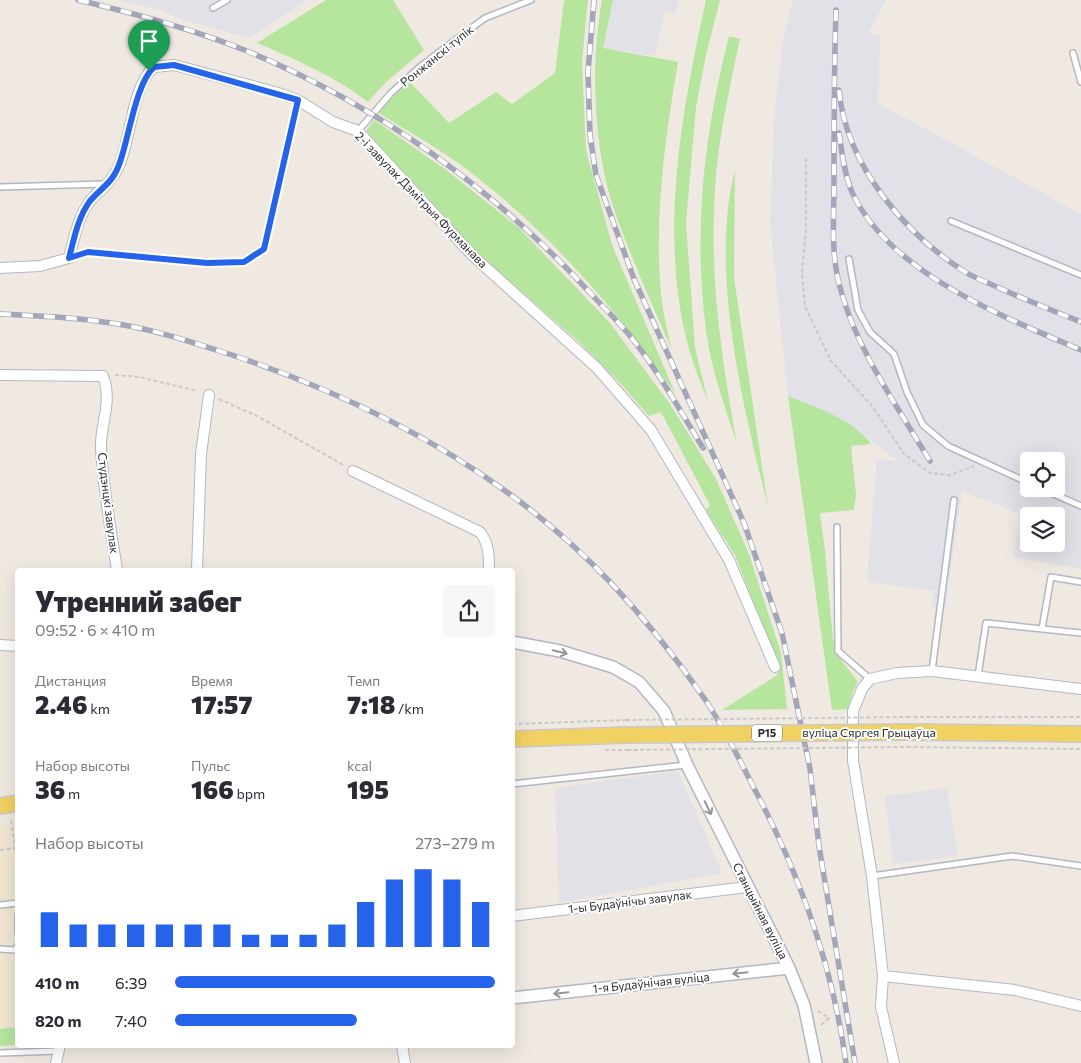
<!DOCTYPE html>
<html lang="ru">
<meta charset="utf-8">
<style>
:root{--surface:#fff;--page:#f7f7f7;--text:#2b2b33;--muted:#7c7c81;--accent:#2563eb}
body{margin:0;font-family:Commissioner,sans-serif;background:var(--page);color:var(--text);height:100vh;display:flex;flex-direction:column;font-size:19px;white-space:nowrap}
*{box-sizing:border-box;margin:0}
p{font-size:16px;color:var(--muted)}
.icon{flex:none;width:28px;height:28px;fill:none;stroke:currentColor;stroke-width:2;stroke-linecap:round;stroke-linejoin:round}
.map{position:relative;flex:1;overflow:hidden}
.details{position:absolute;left:15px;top:568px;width:500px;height:480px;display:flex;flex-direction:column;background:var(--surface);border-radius:5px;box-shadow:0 5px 20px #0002}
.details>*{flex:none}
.fabs{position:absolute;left:1020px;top:452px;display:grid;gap:10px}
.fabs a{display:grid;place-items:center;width:45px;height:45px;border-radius:5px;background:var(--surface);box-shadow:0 5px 20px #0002;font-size:25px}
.pin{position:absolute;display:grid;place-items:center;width:42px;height:42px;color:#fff;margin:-51px -21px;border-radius:50% 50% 50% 0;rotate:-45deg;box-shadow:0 0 5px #0007}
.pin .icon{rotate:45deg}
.round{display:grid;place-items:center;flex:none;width:52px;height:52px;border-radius:5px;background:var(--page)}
.headline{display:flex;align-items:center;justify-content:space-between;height:85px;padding:0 20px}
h1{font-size:28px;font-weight:800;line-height:38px}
.figures{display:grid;grid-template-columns:repeat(3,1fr);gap:8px;height:85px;padding:5px 20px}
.figures div{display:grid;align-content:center}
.figures b{font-size:25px;font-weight:800}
.figures small{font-size:14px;font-weight:400}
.figures p{font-size:14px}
.chart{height:140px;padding:10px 20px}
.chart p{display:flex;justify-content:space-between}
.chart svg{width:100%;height:90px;margin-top:5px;stroke:var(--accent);stroke-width:6}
ul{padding:0 20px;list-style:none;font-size:16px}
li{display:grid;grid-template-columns:80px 60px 1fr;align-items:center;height:38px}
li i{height:12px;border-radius:6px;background:var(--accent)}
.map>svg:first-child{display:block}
</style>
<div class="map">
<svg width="1081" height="1063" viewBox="0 0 1081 1063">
<rect width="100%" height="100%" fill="#efe9e1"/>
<path fill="#e3e1e8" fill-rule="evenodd" d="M118,0H308L248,38L177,18L163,11Z
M613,0H679L676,14L664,12L655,56L603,48Z
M793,0H886L869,32L880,36L878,103L1081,214V569L1013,557L1020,514L962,491L945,609L931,607L934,591L867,582L877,459L898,461L843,419L788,396L770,222L775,108L783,40ZM1029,461H1056V489H1029ZM1029,516H1056V544H1029Z
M678,771L722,873L559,903L555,788Z
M947,788L958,856L893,864L885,796Z"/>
<path fill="#f0e6d1" d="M17,823V1027L0,1029V825Z"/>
<path fill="#b6e59e" d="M326,0H393L424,50L385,83L368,102C336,77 295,59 257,43Z
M564,0H588L582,61L586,150L612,245L676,395C618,310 548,231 465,168C438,148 407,131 379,113L386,103L410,82L449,123L496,92L512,104L555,73Z
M602,0H613L603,48L678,62C665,139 654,217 661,295C663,314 668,333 672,351C654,307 633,263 617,218C593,153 590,68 602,0Z
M706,0H720L706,55L696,107L686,223L695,348L708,401C703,388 697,375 693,362C656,248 681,114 706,0Z
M729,36L740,39C728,95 715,153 714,211C711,290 723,367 737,444C725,407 711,369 706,330C693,231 704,133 729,36Z
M374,120L445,169L519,228L610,323L670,404L716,479L749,554L781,653L787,709L722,710L776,676L780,670L735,555L706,510L710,505L661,412L649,416L620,383L578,341L475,251L364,134Z
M735,170L734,278L768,506C743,406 709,270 735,170Z
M788,396C817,408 852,418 871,444L851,446L856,495L854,510L820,513L825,551L833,640L839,657L858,682L853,691L848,709L832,710Z
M17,1027V1045L0,1046V1029Z"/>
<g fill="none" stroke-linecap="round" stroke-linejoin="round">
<g stroke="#b4b7c1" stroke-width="8">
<path id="service" d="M213,8L227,0
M1073,53L1081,82
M358,131L391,93L421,66L466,32L485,18L531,0
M0,187L104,184
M951,221L1081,275
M69,258L88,252L207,263L244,262L264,249L298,101
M849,259L858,310L870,332L894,354L907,392L923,425L948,446L1029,483
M1042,489L1081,506
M837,527L838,651L870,679
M1042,629L1051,577L1081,582
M932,671L954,500
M978,676L986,623L1081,633
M512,784L686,765
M872,876L1012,856L1081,866
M0,905L18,903
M18,915V933
M0,949L15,950L18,945
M0,1053L58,1051"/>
</g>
<g stroke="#b4b7c1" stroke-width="12">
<path id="minor" d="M0,268L40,266L69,258C74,239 78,217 90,201C102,187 110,185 119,166C131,138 132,86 154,67L174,65L282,94L298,100L333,122L358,131L472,255L597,368L651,430L729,560L775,667
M0,375L103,376C113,403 100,423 101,448C103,489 111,530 117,570
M353,471L480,532C489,544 489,555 489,570
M197,570L201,454L209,395
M0,645L18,646
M512,916L747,887
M883,976L1015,990L1081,1006
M402,1045L405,1063
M56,1063L60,1045
M894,1063L881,1007L883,976L872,876L853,761V711L862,689L870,679L897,673L932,671L1081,689"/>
</g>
<g stroke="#b4b7c1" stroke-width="14">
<path id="tertiary" d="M512,642L560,651L613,667L639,682L664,711L687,765L789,968L804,1005L816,1063
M512,998L789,968"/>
</g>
<g stroke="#c9c9c9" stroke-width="18">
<path id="primary" d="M907,732L1081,734
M512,739L627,735
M0,806L18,803"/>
</g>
<path stroke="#c9c9c9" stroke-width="2" stroke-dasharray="4 2.5" stroke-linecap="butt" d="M806,158V229L802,273L805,306L831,361L873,407L904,454L930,473L950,475L974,466
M115,375L139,377L198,391
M219,399L257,416L345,466
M907,717H1081
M512,724L626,720
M907,747L1081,749
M605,750H627
M15,848L18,871
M0,850L15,848L11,819
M818,1011L829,1018L820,1026"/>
<use href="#service" stroke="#fff" stroke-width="5"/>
<use href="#minor" stroke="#fff" stroke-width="10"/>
<use href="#tertiary" stroke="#fff" stroke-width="11"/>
<use href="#primary" stroke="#f2d163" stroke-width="15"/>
<g stroke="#a3a6b8" stroke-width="5.5">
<path id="rail" d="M78,0C133,13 189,28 242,49C377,104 496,190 594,297C607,311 622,325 634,341C660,374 681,412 703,448
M594,0L588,72L590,135L596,175L634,279L744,523L782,633L810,769L819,846L855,1063
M836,10C834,68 834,126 834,184C834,215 831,249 838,279C853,345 896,404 930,461
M839,90C846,165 904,233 965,272C975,278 986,282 997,287C1024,299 1053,311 1081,322
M839,133C842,152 844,174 852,192C889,273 1004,317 1081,350
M0,314C43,316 86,318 129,326C163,332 197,344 229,354C371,401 508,474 611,583C645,619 676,658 704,698C724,727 739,759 755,790C800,875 833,968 846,1063"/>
</g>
<use href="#rail" stroke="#fff" stroke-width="4" stroke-dasharray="11" stroke-linecap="butt"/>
<g stroke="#c9c9c9" stroke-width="18" stroke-linecap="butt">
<path id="primary-bridge" d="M627,735L907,732"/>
</g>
<path stroke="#c9c9c9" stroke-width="2" stroke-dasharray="4 2.5" stroke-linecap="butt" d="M626,720L907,717
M627,750L907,747"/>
<use href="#primary-bridge" stroke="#f2d163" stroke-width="15"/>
</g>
<defs><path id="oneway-shaft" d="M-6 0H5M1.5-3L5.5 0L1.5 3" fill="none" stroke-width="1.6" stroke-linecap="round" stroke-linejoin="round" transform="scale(1.25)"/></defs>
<g stroke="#969696">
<use href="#oneway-shaft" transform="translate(560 652) rotate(14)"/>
<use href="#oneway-shaft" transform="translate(708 808) rotate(64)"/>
<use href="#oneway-shaft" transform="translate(740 973) rotate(174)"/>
<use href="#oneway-shaft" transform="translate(561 993) rotate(174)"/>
</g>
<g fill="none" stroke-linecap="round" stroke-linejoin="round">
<g stroke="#fff" stroke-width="10">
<path id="route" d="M174,65L298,100L264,249L244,262L207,263L88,252L69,258C74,239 78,217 90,201C103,186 113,183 120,162C129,137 136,83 154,67Z"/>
</g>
<use href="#route" stroke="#2563eb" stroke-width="6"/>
</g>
<g text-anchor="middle" stroke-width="4" stroke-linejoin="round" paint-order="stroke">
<rect fill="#fff" stroke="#6d6d6d" stroke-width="1" x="752" y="724.5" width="30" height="17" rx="4"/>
<g font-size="11" font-weight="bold" fill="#2e2e2e">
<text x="767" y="737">Р15</text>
</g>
<g font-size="12" fill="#2e2e2e" stroke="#fff">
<text transform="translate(437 56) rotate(-39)" y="4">Ронжанскі тупік</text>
<text transform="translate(421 200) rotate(46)" y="4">2-і завулак Дзмітрыя Фурманава</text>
<text transform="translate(108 503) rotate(83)" y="4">Студэнцкі завулак</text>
<text x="869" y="737">вуліца Сяргея Грыцаўца</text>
<text transform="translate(630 902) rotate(-7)" y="4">1-ы Будаўнічы завулак</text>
<text transform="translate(760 911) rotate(63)" y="4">Станцыйная вуліца</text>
<text transform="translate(651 983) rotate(-6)" y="4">1-я Будаўнічая вуліца</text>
</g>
</g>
</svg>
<div class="fabs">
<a><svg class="icon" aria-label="locate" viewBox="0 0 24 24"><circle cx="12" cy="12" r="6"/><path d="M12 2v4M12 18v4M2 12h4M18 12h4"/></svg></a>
<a><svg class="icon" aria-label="layers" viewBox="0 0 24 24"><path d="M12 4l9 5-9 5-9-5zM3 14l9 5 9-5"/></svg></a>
</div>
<div class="pin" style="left:149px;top:71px;background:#1e9e55"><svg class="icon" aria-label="arrive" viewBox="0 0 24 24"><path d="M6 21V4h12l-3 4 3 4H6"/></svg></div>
<section class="details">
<div class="headline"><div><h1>Утренний забег</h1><p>09:52 · 6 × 410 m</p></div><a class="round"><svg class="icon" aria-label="share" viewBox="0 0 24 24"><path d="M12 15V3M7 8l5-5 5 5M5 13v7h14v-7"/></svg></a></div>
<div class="figures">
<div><p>Дистанция</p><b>2.46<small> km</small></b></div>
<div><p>Время</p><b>17:57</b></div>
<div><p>Темп</p><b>7:18<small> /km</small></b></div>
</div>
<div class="figures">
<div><p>Набор высоты</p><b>36<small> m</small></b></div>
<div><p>Пульс</p><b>166<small> bpm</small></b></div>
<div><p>kcal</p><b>195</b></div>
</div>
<div class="chart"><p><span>Набор высоты</span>273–279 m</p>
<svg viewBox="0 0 160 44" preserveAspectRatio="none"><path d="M5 44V27M15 44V33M25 44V33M35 44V33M45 44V33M55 44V33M65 44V33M75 44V38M85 44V38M95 44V38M105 44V33M115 44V22M125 44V11M135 44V6M145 44V11M155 44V22"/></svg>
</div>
<ul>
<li><b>410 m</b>6:39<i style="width:100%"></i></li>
<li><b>820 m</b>7:40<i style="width:57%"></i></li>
</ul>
</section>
</div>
